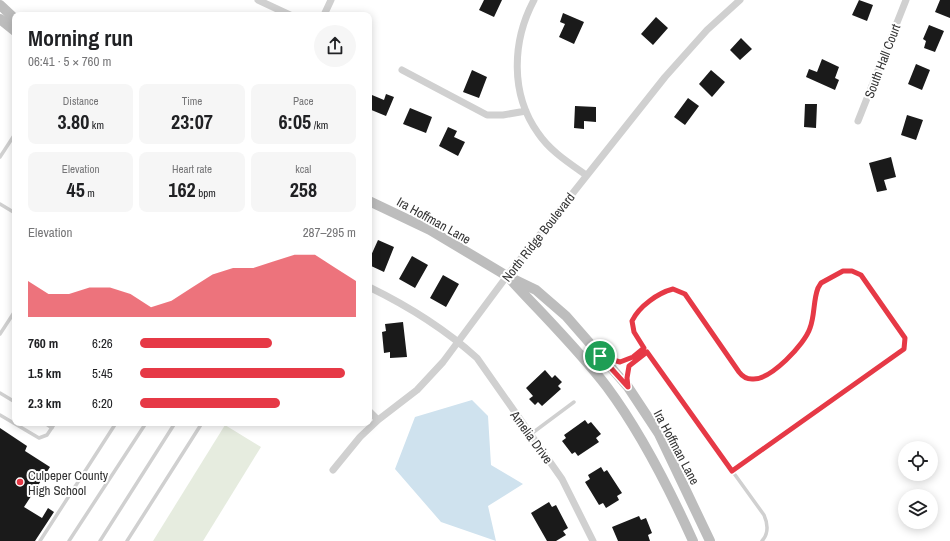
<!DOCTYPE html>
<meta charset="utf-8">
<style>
:root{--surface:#fff;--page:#f6f6f6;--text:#202124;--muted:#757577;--accent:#e63946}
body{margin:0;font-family:"Archivo Narrow",sans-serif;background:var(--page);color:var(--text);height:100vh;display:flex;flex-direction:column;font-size:15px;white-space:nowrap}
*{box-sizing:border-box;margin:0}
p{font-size:13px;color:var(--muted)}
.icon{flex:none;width:22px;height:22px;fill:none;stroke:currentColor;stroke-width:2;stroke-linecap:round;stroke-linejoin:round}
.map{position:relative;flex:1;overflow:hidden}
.panel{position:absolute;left:12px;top:12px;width:360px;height:414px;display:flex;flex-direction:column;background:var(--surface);border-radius:8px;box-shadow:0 2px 10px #0003}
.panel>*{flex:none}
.tools{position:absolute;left:898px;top:441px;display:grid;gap:8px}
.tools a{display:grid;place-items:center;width:40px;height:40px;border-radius:50%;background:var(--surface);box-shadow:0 2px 10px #0003;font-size:20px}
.pin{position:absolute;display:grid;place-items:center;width:34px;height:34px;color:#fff;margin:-17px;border:2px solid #fff;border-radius:50%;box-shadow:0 1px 4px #0007}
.round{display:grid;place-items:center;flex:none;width:42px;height:42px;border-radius:21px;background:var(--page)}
.summary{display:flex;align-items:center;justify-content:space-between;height:68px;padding:0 16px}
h1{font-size:22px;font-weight:800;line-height:30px}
.figures{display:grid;grid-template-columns:repeat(3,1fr);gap:6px;height:68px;padding:4px 16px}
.figures div{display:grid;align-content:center;border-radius:8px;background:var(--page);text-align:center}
.figures b{font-size:20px;font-weight:800}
.figures small{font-size:11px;font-weight:400}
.figures p{font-size:11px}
.chart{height:112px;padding:8px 16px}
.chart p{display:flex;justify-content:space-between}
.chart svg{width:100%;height:72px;margin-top:4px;fill:var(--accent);opacity:.7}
ul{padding:0 16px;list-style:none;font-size:13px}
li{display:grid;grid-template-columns:64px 48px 1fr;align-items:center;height:30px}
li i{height:10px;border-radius:5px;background:var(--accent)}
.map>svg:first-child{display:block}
</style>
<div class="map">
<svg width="950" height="541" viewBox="0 0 950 541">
<rect width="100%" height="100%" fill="#fff"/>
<path fill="#e6ecdf" d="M225,425L261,447L203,541H153Z"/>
<path fill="#cfe2ee" d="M472,400L488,416L491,465L523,484L488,506L496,541L441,522L395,469L415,417Z"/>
<path fill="#1a1a1a" d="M484,0H502L494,17L479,10Z
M859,0L873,5L867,21L852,15Z
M940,0H950V18L935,12Z
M563,13L584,22L574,44L559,37L565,24L560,22Z
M656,17L668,28L653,45L641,34Z
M929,25L944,31L935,52L924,48L926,41L923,39Z
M741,38L752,49L740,60L730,50Z
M822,59L839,67L835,78L839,80L835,90L806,77L809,69L817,72Z
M916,64L930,70L922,90L908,84Z
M472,70L487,77L479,98L463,92Z
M711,70L725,82L712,97L699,84Z
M386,94L394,97L386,116L369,109V102L372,95L384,100Z
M688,98L699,106L685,125L674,117Z
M805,104H817L816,128L804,127Z
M575,106L596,107V122L584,121V129L574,128Z
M410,108L432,117L426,133L403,124Z
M907,115L923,120L916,140L901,135Z
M448,127L457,131L454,137L465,142L458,156L439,146Z
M891,157L896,177L884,180L887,190L877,192L869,163Z
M378,240L394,247L384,272L369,265V260Z
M412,256L428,265L415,288L399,279Z
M443,275L459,284L446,307L430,298Z
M403,322L407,357L390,358V352L384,353L382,332L386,331L385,324Z
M545,370L552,378L555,375L562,382L558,386L561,389L542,406L538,402L535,405L529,399L533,396L526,388Z
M585,420L588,424L591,422L601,434L596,438L599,442L578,456L575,452L572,454L562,441L566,438L564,435Z
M0,428L27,446L25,451L50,467L24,507L42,518L48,508L54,512L35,541H0Z
M601,467L604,472L607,470L622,493L617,496L619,500L606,508L603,503L599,505L585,482L590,479L588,475Z
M549,502L552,507L556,505L568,528L563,531L566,535L556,541H547L531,513Z
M639,516L641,520L646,518L652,533L648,535L650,541H618L612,527Z"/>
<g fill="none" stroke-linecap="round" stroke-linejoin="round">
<path stroke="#d0d0d0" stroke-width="3.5" d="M0,157L15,134
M0,204L15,213
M0,334L15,311
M606,357C623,364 631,359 644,348
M627,382L629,366L647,352
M0,393L15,402
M0,415L39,438L47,435L55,423
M45,423L52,428
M531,434L574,402
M732,471L904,349L905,338L861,275C851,271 845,270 835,274C807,286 819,307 810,329C804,345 770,381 751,379C746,379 742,375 739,372L685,294C682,292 678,289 674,289C662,289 637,310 632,321L633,332L645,350L764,515C768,524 769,533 762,541
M40,541L116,423
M69,541L146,423
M100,541L175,423
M127,541L202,423"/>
<path stroke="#d0d0d0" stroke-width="7" d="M258,0L290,15
M534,0C512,41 510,94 538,133C550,151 569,163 586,175
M324,15L331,0
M402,70L487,115H503L526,111
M858,121L906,0
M369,287C408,306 445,329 477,358L562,479L593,541
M369,411L378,420
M333,470L360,437L378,420L417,390L443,362L507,276L665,77L707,30L740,0"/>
<path stroke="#bdbdbd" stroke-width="10" d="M0,5L15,19
M0,19L15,31
M369,201L430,230L507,276L536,290L566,316L628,387L659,434L710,541
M511,280C543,315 578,349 607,387C642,434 669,488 693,541"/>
</g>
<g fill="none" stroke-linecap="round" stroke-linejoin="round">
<g stroke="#fff" stroke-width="8">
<path id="route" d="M843,271H852L861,275L905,338L904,349L732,471L647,352L629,366L627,378L628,387L600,356L620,362L633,357L644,348L634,332L632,321C639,306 658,293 673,289L685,294L739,372C742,376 746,379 752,379C770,381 805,344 810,328C815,315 813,301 818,288L821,283Z"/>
</g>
<use href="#route" stroke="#e63946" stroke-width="5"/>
</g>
<circle fill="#e63946" stroke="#fff" stroke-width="1.5" cx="20" cy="482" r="4"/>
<g text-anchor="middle" stroke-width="4" stroke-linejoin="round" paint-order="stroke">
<g font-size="13" fill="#333" stroke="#fff">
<text transform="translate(882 61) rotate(-69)" y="5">South Hall Court</text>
<text transform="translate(434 220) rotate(29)" y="5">Ira Hoffman Lane</text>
<text transform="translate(538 237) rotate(-52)" y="5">North Ridge Boulevard</text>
<text transform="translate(532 437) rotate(54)" y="5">Amelia Drive</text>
<text transform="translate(677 447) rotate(62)" y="5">Ira Hoffman Lane</text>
</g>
<g font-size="13" fill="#333" stroke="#fff" text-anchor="start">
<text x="28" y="480">Culpeper County<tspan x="28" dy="15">High School</tspan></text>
</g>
</g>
</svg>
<div class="tools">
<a><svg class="icon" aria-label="locate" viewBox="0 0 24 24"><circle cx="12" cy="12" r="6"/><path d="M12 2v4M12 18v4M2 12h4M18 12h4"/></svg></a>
<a><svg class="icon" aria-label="layers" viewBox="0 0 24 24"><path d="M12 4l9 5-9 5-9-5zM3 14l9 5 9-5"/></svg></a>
</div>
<div class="pin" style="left:600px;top:356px;background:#1e9e55"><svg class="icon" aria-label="arrive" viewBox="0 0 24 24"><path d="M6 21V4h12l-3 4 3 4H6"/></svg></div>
<section class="panel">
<div class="summary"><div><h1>Morning run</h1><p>06:41 · 5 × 760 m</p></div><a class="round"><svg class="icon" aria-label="share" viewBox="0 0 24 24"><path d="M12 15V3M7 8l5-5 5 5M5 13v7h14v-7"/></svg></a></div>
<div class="figures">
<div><p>Distance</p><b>3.80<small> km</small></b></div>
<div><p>Time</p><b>23:07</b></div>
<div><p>Pace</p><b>6:05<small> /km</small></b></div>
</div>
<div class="figures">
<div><p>Elevation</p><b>45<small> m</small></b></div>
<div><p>Heart rate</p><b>162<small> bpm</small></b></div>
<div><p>kcal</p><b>258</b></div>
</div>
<div class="chart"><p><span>Elevation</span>287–295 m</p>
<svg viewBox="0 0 160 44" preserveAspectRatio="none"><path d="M0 44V22L10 30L20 30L30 26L40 26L50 30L60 38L70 34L80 26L90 18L100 14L110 14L120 10L130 6L140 6L150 14L160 22V44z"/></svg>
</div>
<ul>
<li><b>760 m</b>6:26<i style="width:61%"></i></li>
<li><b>1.5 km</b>5:45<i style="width:95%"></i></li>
<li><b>2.3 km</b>6:20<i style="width:65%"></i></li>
</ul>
</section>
</div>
